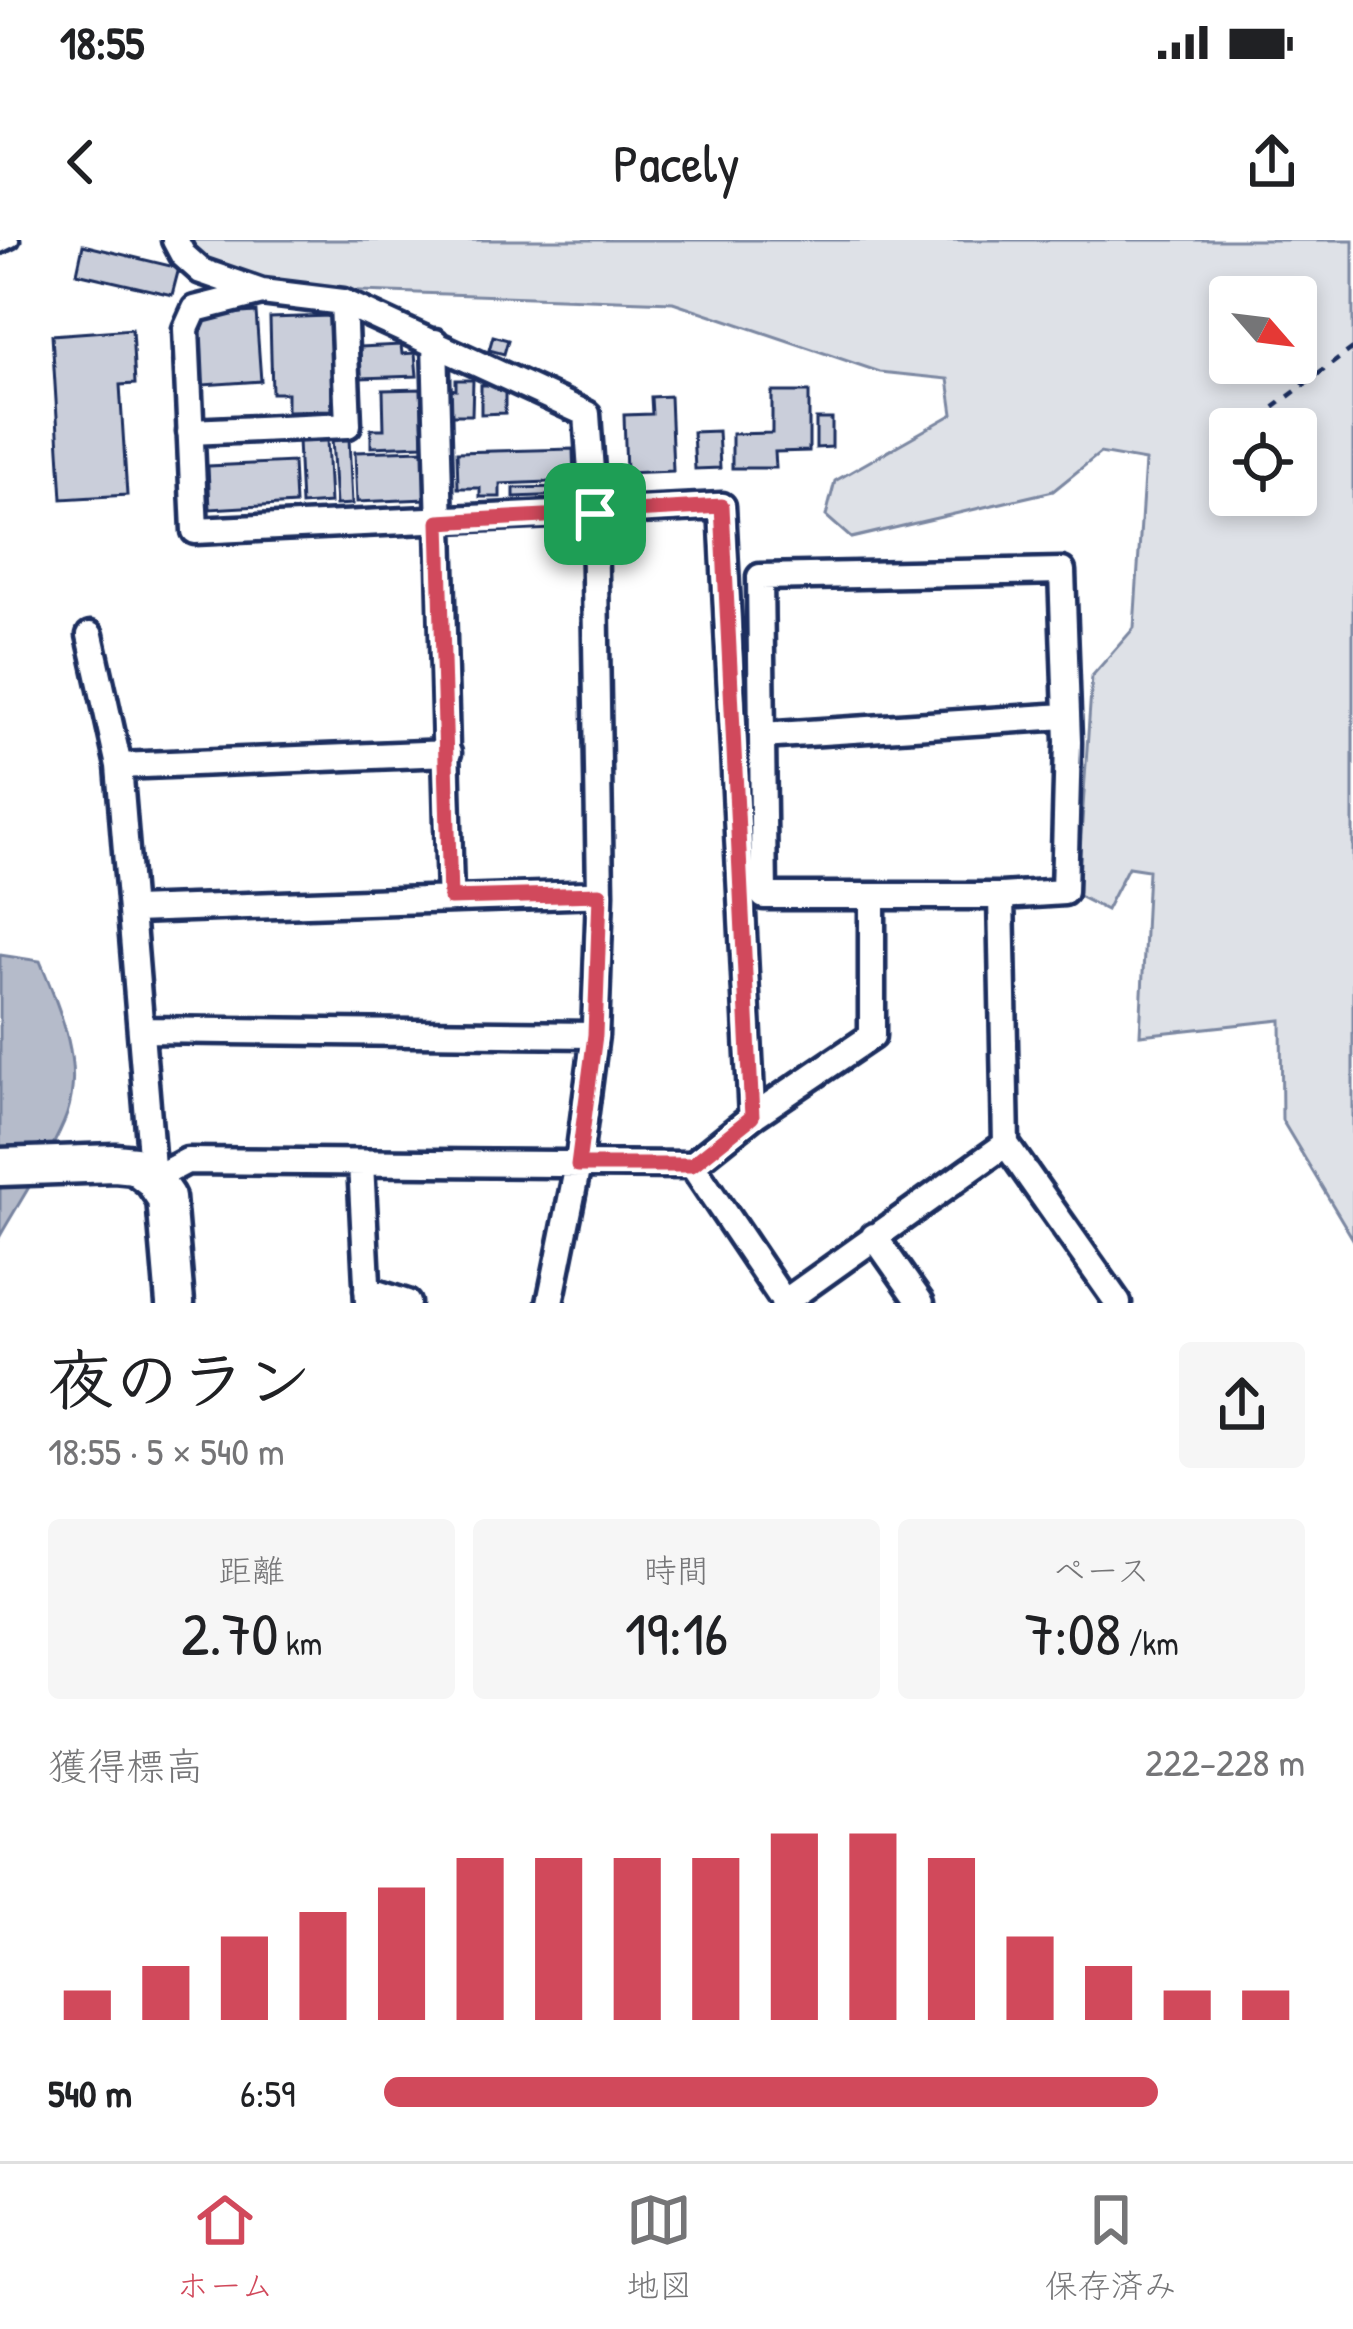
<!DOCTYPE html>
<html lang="ja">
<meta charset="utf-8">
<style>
:root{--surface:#fff;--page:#f6f6f6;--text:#202124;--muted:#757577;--line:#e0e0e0;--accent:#d1495b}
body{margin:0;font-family:"Patrick Hand","Klee One",sans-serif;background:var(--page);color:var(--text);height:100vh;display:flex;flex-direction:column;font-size:45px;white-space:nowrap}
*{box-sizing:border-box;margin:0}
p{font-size:39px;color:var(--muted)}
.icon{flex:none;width:66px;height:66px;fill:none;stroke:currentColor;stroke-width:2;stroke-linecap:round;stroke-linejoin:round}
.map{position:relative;height:1063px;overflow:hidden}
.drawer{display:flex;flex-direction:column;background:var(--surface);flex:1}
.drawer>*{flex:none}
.needle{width:78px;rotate:118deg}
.buttons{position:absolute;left:1209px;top:36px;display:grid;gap:24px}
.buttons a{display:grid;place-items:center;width:108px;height:108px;border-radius:12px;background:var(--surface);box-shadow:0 6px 18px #0003;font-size:60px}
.pin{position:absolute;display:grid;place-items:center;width:102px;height:102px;color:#fff;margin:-51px;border-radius:24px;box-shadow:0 6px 18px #0006}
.round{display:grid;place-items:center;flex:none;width:126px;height:126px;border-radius:12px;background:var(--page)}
.overview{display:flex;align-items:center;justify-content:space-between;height:204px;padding:0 48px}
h1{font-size:66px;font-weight:600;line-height:90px}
.stats{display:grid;grid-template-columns:repeat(3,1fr);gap:18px;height:204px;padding:12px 48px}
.stats div{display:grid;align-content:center;border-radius:12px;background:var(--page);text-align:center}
.stats b{font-size:60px;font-weight:600}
.stats small{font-size:33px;font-weight:400}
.stats p{font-size:33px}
.chart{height:336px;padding:24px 48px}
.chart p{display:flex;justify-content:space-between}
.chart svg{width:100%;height:216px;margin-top:12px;stroke:var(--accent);stroke-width:6}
ul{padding:0 48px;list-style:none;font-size:39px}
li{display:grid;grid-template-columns:192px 144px 1fr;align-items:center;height:90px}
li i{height:30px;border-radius:15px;background:var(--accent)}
.status{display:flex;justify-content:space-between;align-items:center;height:84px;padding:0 60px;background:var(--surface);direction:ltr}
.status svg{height:33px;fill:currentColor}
header{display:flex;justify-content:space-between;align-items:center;height:156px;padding:0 48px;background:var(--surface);font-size:54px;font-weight:600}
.tab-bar{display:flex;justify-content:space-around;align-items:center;height:168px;border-top:3px solid var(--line);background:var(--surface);font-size:33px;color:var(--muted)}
.tab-bar a{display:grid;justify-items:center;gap:6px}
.tab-bar .current{color:var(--accent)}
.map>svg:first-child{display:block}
</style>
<div class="status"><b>18:55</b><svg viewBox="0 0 49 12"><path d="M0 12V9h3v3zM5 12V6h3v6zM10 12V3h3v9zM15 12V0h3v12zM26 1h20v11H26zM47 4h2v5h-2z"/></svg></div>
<header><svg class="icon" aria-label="back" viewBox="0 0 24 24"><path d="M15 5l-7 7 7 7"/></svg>Pacely<svg class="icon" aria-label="share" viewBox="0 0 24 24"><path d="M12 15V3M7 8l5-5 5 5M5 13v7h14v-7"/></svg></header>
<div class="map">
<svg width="1353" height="1063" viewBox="0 0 1353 1063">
<rect width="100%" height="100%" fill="#fff"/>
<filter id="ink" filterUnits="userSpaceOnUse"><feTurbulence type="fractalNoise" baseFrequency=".00833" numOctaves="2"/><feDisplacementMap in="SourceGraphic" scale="24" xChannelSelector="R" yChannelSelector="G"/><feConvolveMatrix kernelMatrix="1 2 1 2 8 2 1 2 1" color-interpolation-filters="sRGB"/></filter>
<g filter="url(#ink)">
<path fill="#dee1e7" stroke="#7c88a2" stroke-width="3" fill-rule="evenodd" d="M176,0H1353V999L1282,880L1281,780L1140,795L1148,630L1128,627L1106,670L1077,655L1092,436L1134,388L1145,221L1100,213L1053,251L851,298L826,276L835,241L953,174L948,139L880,132L673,62L218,46ZM1230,57H1296V123H1230ZM1230,189H1296V255H1230Z"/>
<path fill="#b5bbca" stroke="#77839f" stroke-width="3" d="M0,715L40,721C59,767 84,823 67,874C55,908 19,962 0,996Z"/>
<path fill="#caceda" stroke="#1b2f5e" stroke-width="3" d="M83,5L179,28L172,55L77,33Z
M256,72L261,141L203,145L198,76Z
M330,76L332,170L287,171V153H272L270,78Z
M132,89L135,144L120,145L127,255L62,259L52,95Z
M493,96L508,100L504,114L489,110Z
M401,105L402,114L415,113L417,136L361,138L360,107Z
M456,140H473L472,175H449L450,149L456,150Z
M481,145H505V173L481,174Z
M421,149L423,205L371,207V189H384L383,150Z
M772,152H809V211L775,212L776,228H732V194L772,193Z
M670,156L673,231L626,233L624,175L652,174L651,157Z
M816,179H832V207L816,208Z
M718,191L720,228L695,229L693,192Z
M332,198H349L352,264L336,265Z
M327,199L330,263L301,265L298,200Z
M573,209L574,241L500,244V257H480V248H458L457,212Z
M424,210L426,259L357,262L355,212Z
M293,222L295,264L210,269L208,226Z
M565,247V255L514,257V248Z"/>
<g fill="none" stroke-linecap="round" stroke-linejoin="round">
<g stroke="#1b2f5e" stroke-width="21">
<path id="service" d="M0,6L12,0"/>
</g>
<g stroke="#1b2f5e" stroke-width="33">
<path id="minor" d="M175,0L183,15L201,31L262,52L343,62L587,174L594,274L600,654L595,795L578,925L550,1063
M262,52L195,69L186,89L195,291L722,266L752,877
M435,102L450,658
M190,192L348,185L343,62
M1062,331L1068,502L1064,652L1001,656H764L760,337Z
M90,395L119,526L153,939L187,921L692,925L752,877L872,796V656
M762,496L1065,476
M119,526L448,513
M1001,656L1006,904L1118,1063
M134,670L600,654
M143,790L595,795
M361,923L368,1063
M692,925L785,1063
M874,996L921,1063
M367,1050L407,1063
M783,1063L1006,904"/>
</g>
<g stroke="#1b2f5e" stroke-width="45">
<path id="secondary" d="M0,927L115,923L135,925L153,939L166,958L175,1063"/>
</g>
<path stroke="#1b2f5e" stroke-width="4.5" stroke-dasharray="9 9" stroke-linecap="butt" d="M1245,189L1353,108"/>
<use href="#service" stroke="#fff" stroke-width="12"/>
<use href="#minor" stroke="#fff" stroke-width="24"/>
<use href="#secondary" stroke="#fff" stroke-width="36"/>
</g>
</g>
<g fill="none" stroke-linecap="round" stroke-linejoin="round" filter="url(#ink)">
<g stroke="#fff" stroke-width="24">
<path id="route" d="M722,266L752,877L692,925H578L595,795L600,654L450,658L439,282Z"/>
</g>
<use href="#route" stroke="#d1495b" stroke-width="15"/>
</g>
</svg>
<div class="buttons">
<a><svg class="needle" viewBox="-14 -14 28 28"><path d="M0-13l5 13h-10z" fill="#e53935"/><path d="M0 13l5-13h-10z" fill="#757577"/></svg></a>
<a><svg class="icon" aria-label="locate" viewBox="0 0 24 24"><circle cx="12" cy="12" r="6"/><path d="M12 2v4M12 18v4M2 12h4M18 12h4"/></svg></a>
</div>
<div class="pin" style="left:595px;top:274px;background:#1e9e55"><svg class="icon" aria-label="arrive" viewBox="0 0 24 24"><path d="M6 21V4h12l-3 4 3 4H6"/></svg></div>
</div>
<section class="drawer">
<div class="overview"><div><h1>夜のラン</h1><p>18:55 · 5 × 540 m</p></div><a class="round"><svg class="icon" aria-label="share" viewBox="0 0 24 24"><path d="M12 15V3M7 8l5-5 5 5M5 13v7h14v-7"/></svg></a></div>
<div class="stats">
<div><p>距離</p><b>2.70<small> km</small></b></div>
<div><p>時間</p><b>19:16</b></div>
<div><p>ペース</p><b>7:08<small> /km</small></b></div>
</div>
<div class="chart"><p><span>獲得標高</span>222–228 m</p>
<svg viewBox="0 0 160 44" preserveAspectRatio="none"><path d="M5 44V38M15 44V33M25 44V27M35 44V22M45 44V17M55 44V11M65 44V11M75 44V11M85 44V11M95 44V6M105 44V6M115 44V11M125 44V27M135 44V33M145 44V38M155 44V38"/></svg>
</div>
<ul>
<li><b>540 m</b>6:59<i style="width:84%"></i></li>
</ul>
</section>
<nav class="tab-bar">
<a class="current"><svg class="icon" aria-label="home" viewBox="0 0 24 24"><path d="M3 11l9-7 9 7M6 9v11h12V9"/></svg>ホーム</a>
<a><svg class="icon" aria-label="map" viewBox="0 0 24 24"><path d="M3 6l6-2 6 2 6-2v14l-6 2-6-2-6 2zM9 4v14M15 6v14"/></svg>地図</a>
<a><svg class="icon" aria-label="saved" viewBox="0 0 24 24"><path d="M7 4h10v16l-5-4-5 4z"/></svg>保存済み</a>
</nav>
